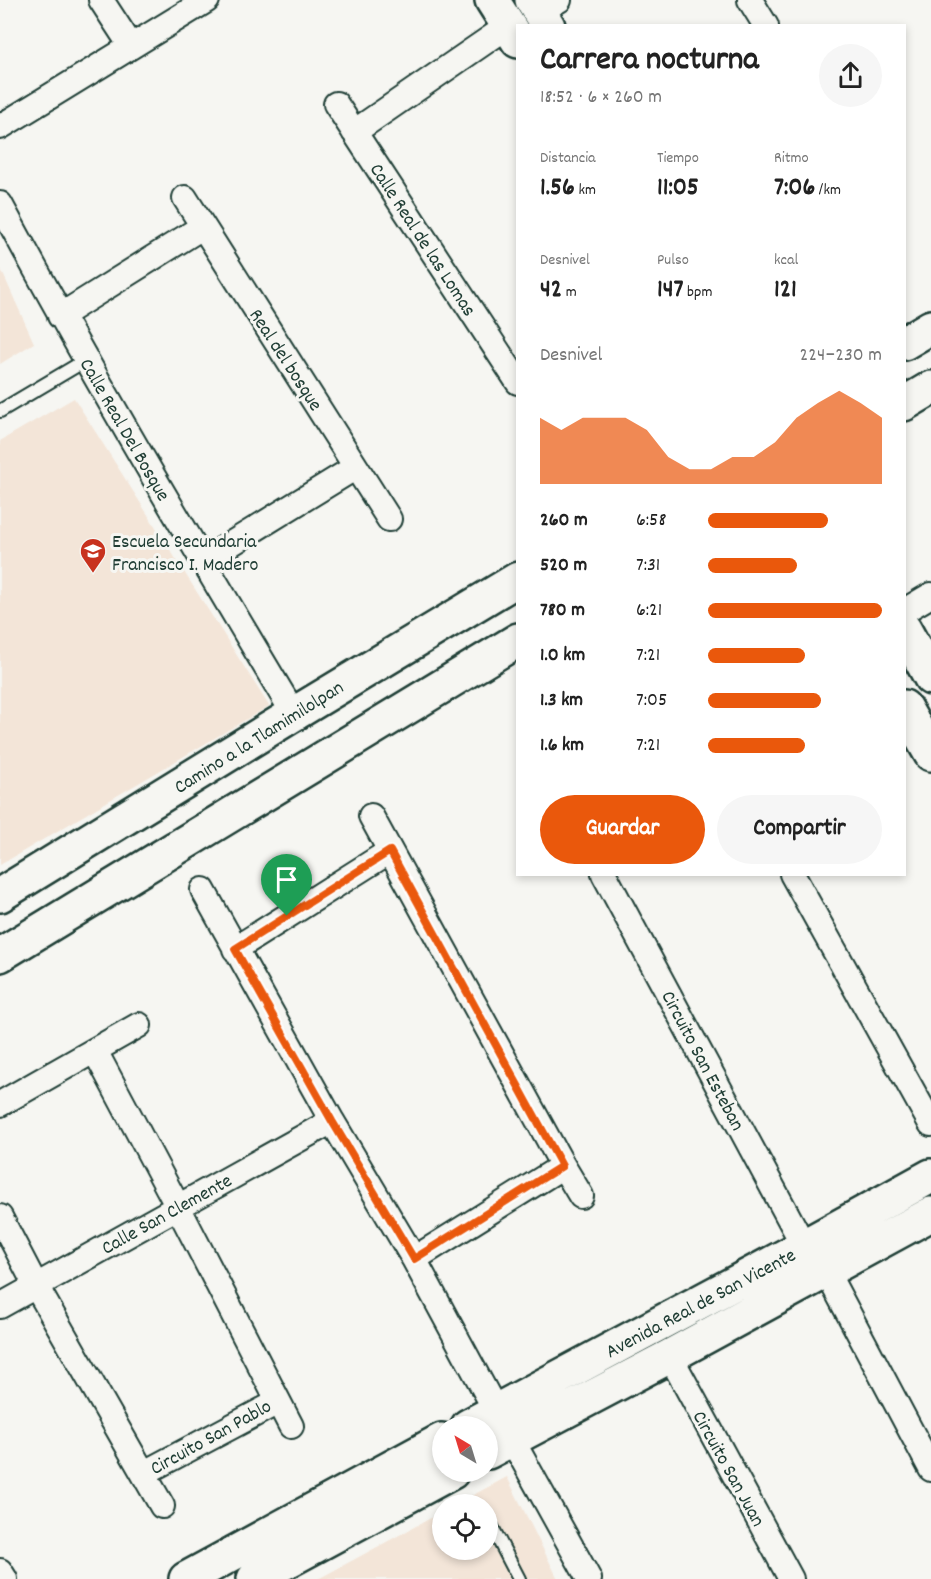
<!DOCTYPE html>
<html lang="es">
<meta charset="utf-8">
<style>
:root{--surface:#fff;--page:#f6f6f6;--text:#222;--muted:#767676;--accent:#ea580c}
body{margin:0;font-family:Dekko,sans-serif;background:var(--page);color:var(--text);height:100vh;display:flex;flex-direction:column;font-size:22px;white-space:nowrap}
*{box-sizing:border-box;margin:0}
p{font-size:20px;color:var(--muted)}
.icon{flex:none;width:33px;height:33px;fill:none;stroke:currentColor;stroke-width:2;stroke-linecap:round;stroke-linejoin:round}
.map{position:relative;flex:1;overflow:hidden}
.drawer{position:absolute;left:516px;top:24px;width:390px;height:852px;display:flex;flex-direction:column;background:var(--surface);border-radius:0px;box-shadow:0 3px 9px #0003}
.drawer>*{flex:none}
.needle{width:39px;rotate:322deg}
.fabs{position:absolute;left:432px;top:1416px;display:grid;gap:12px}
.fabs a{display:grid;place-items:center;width:66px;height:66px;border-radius:50%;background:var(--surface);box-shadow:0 3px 9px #0003;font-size:30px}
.pin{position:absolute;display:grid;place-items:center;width:51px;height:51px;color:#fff;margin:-62px -26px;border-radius:50% 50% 50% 0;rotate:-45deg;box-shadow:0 0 6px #0007}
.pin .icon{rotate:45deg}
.round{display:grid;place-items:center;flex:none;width:63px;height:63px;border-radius:32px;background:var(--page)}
.overview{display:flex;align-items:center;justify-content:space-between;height:102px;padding:0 24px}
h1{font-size:33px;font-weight:700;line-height:45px}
.stats{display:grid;grid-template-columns:repeat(3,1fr);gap:9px;height:102px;padding:6px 24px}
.stats div{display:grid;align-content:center}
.stats b{font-size:26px;font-weight:700}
.stats small{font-size:16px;font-weight:400}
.stats p{font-size:16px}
.chart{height:168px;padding:12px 24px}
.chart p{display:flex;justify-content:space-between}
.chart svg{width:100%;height:108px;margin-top:6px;fill:var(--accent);opacity:.7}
.button{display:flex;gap:12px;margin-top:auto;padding:12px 24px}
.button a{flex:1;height:69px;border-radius:36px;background:var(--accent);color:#fff;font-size:24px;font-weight:700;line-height:69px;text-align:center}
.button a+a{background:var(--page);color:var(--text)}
ul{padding:0 24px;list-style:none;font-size:20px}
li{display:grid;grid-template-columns:96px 72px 1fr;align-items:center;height:45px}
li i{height:15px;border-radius:8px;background:var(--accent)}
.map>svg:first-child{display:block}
</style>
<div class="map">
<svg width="931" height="1579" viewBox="0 0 931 1579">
<rect width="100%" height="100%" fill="#f6f6f2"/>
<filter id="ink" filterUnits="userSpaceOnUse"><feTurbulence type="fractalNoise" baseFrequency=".0167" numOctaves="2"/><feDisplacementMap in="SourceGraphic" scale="12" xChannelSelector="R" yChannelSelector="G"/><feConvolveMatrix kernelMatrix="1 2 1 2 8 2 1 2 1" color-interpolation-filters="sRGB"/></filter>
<g filter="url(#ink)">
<path fill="#f3e5d8" d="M0,267L34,343L0,364Z
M74,398L269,706L0,865V441Z
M507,1477L558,1579H318L442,1512V1550H488V1504H456Z"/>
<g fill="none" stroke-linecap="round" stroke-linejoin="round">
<g stroke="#1f3d34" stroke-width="16">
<path id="lane" d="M0,411L86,360
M490,1523L519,1579"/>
</g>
<g stroke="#1f3d34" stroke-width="28">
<path id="street" d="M101,0L131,46
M750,0L766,26
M539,12L559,0
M336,104L518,382
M0,127L207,0
M354,132L508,26
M185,198L389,519
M0,204C93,377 193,545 294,714
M60,316L202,227
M203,561L356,467
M904,611L931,595
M371,816L563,1166L581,1196
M604,874L804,1246
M792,874L931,1124
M203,890L332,1121L414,1259L496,1411L589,1579
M235,949L390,851
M95,1051L178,1207L291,1426
M0,1104L139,1025
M0,1217L36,1286L162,1506
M414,1259L563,1166
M826,1271L931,1469
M0,1306L332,1121
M670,1356L791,1579
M144,1473L278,1402
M0,1571L5,1579"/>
</g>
<g stroke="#1f3d34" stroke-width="38">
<path id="secondary" d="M492,0L518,41
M532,0L548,26
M904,343L931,327
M904,404L931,388
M904,629L931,678
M904,707L931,754
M0,895L294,714L518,579
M0,955L518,640
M468,1426L804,1246L931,1176
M488,1452L670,1356L931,1214
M186,1579L442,1440
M254,1579L452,1472"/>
</g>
<use href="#lane" stroke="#f6f6f2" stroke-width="12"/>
<use href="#street" stroke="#f6f6f2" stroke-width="24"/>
<use href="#secondary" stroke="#f6f6f2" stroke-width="33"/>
</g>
</g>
<g fill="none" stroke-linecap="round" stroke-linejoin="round" filter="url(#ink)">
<g stroke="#fff" stroke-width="12">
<path id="route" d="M390,851L562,1166L414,1259L332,1121L235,949Z"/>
</g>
<use href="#route" stroke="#ea580c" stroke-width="8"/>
</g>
<defs>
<g id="school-pin" transform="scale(1.35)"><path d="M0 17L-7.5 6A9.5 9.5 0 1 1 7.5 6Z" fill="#c8321e" stroke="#f6f6f2"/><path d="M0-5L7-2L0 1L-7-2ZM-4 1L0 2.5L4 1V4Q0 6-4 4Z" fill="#fff"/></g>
</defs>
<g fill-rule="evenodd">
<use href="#school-pin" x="93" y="551"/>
</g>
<g text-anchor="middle" stroke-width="6" stroke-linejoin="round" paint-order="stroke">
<g font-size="20" fill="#1f3d34" stroke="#f6f6f2">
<text transform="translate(424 239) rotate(57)" y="7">Calle Real de las Lomas</text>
<text transform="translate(287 359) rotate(57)" y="7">Real del bosque</text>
<text transform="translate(126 429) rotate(60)" y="7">Calle Real Del Bosque</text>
<text transform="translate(258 736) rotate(-32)" y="7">Camino a la Tlamimilolpan</text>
<text transform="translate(704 1060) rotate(62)" y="7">Circuito San Esteban</text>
<text transform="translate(166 1213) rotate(-29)" y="7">Calle San Clemente</text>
<text transform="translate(700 1302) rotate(-28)" y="7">Avenida Real de San Vicente</text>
<text transform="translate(210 1436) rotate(-29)" y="7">Circuito San Pablo</text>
<text transform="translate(730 1468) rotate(61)" y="7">Circuito San Juan</text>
</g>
<g font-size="20" fill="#1f3d34" stroke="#f6f6f2" text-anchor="start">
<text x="112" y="547">Escuela Secundaria<tspan x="112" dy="23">Francisco I. Madero</tspan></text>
</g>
</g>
</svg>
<div class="fabs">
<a><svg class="needle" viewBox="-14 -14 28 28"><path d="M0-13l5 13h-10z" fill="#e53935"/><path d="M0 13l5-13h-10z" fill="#767676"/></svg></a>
<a><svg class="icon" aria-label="locate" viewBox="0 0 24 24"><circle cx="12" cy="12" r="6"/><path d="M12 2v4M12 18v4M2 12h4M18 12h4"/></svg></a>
</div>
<div class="pin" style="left:287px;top:916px;background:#1e9e55"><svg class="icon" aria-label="arrive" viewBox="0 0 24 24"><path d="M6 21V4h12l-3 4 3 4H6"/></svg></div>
<section class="drawer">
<div class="overview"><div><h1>Carrera nocturna</h1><p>18:52 · 6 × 260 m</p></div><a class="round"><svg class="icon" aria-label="share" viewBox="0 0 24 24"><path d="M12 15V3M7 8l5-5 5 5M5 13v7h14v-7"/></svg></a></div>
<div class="stats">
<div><p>Distancia</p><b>1.56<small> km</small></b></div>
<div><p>Tiempo</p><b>11:05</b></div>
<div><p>Ritmo</p><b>7:06<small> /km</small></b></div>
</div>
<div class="stats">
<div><p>Desnivel</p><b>42<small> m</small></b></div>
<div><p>Pulso</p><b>147<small> bpm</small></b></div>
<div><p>kcal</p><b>121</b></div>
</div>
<div class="chart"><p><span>Desnivel</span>224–230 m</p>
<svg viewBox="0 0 160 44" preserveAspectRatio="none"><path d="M0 44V17L10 22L20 17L30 17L40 17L50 22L60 33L70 38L80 38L90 33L100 33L110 27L120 17L130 11L140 6L150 11L160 17V44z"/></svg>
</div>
<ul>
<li><b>260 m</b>6:58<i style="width:69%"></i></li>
<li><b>520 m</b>7:31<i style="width:51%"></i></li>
<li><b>780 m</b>6:21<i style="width:100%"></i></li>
<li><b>1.0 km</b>7:21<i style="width:56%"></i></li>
<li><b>1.3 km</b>7:05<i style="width:65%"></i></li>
<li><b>1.6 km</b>7:21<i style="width:56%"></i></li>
</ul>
<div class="button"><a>Guardar</a><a>Compartir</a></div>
</section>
</div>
